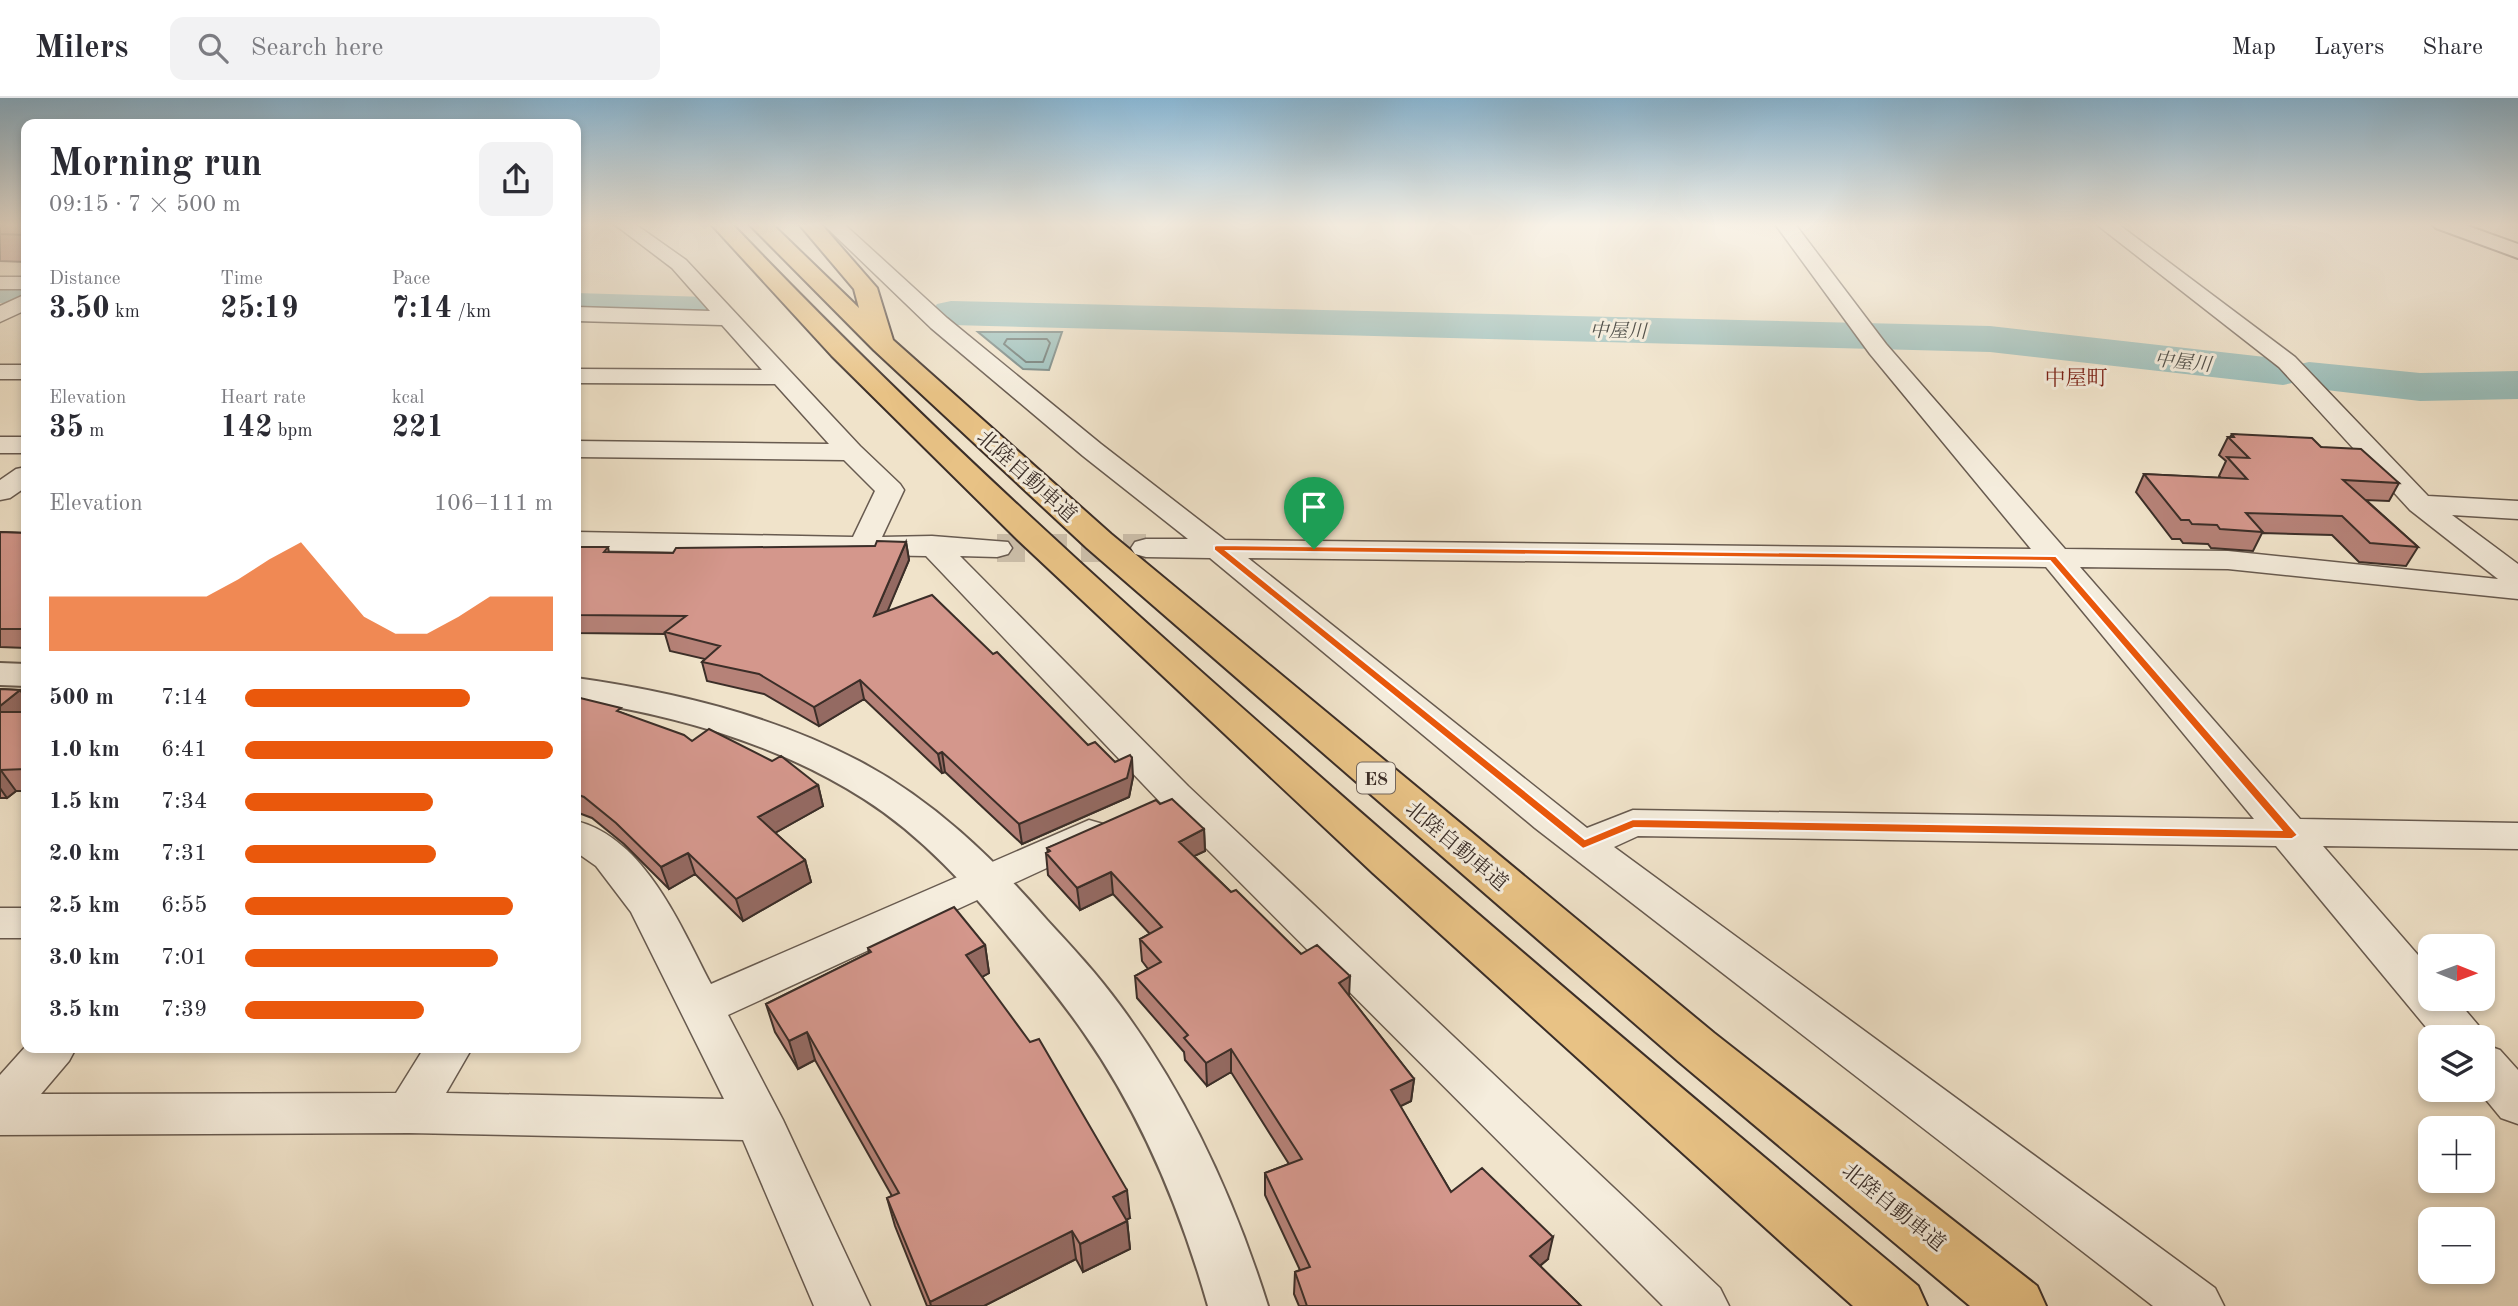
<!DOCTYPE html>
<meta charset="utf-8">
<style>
:root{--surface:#fff;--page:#f2f2f3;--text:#2b2b33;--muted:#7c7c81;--line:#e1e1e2;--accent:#ea580c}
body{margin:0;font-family:"Old Standard TT","Noto Serif JP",serif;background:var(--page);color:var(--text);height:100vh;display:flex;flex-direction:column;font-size:26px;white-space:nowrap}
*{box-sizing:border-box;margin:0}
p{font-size:23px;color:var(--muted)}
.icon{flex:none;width:38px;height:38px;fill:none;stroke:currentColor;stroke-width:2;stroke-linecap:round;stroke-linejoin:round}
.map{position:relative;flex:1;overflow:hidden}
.sheet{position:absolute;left:21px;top:21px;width:560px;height:934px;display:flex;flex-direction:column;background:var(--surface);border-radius:14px;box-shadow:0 4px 10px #0003}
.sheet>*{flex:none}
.needle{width:46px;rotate:91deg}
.controls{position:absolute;left:2418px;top:836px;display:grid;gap:14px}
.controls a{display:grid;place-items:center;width:77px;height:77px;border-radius:14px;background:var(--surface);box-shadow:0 4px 10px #0003;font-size:35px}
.pin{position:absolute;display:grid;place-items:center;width:60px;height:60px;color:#fff;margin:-72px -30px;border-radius:50% 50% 50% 0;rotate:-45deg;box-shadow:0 0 7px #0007}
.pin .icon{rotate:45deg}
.round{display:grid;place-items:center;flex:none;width:74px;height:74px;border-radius:14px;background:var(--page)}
.head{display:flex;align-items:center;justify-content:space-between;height:119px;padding:0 28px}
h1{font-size:38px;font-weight:600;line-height:52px}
.metrics{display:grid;grid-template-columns:repeat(3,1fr);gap:10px;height:119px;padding:7px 28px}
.metrics div{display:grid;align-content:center}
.metrics b{font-size:30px;font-weight:600}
.metrics small{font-size:19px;font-weight:400}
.metrics p{font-size:19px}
.chart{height:196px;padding:14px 28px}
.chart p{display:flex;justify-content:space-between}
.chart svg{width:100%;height:126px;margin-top:7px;fill:var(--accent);opacity:.7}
ul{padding:0 28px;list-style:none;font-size:23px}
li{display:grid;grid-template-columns:112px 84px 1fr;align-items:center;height:52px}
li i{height:18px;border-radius:9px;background:var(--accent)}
header{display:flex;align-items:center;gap:42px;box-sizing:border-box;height:98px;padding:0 35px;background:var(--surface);border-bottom:2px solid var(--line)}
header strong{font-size:33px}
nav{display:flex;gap:38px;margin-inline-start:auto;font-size:24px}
.search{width:490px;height:63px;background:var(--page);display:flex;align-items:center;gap:18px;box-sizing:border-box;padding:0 24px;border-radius:14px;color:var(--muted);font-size:26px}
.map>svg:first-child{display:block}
</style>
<header>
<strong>Milers</strong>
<div class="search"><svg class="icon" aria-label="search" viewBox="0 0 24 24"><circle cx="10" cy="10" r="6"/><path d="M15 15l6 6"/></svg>Search here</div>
<nav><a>Map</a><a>Layers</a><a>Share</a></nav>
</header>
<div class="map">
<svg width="2518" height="1208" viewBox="0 0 2518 1208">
<rect width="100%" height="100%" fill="#f0e3ca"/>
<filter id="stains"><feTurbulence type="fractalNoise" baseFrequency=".00286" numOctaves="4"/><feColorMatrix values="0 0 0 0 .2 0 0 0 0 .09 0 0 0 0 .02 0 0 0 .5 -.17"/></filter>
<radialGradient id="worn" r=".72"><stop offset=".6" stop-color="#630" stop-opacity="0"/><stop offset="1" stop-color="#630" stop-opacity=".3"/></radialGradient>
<path fill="#9abeba" stroke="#748480" stroke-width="2" d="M978,234H1062L1049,272L1023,271Z"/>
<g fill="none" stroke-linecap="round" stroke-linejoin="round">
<path stroke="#6a7671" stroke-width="2" d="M1007,241H1047L1050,245L1043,264H1026L1004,246Z"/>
<path fill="#9abeba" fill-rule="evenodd" d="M0,181L26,182V206L0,205Z
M576,195L707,199L721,202L727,211L721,220L707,223L576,219Z
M951,203L1990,228L2283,261L2300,266L2309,264L2420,275L2518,273V301L2420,303L2309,290L2292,285L2283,287L1990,254L951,227L937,224L931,215L937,206Z"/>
<path stroke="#ccbfaa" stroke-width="28" stroke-dasharray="28 14" stroke-linecap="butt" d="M997,450H1146"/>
<g stroke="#685b50" stroke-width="3">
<path id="minor" d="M614,126H635L686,162L860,348L900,386L904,392L882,439L932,438L1008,444L1012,450L1008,456L997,459L960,458L1188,688L1720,1190L1729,1208H1663L1162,706L926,458L576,452V434L853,439L875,393L844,362L576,359V343L829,346L775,286L576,285V271L762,272L722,227L576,223V209L710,213L672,170Z
M823,126H844L947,220L1101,346L1225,442L2031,451L1870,256L1775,126H1795L1886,246L2065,451L2228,453L2498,481L2410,412L2279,269L2096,126H2118L2295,259L2428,398L2518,403V421L2452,417L2518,466V501L2228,471L2080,469L2300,721L2518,725V751L2323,748L2431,872V901H2456L2478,927L2485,940L2483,944V940H2435L2276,748L1638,738L1614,749L2215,1190L2224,1208H2153L1535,730L1210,460L1146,459L1135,456L1131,450L1135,444L1146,441H1188L1083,358L931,230ZM1248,460L2046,469L2254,721L1633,712L1587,730Z
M0,179H26V191H0Z
M26,196V212L0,224V208Z
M0,267H26V281H0Z
M0,339H26V355H0Z
M26,369V389L10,400L0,402V382L16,371Z
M1089,722L1103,726L1109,735L1103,744L728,917L783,1022L870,1208H814L743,1042L409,1035L0,1037V977L26,948L76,950L69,963L41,996L396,995L424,950H472L446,995L724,1001L631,814L596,768L576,754V723C645,740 681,829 711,886Z
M0,810H26V840H0Z
M2483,946L2500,952L2518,972V1026L2501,1020L2478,992H2483Z"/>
</g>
<g stroke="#685b50" stroke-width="4">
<path id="tertiary" d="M0,565L26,566V588L0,587Z
M576,580C674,594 771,617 859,663C933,702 992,759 1047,822C1072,849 1097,876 1119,906C1187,997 1234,1100 1268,1208H1208C1180,1110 1142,1018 1084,935C1062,903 1037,873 1012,843C969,790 922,738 864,701C776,645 678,618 576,602Z"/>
</g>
<g stroke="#3b2e28" stroke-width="4">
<path id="secondary" d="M2432,126H2462L2518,146V160L2436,130Z"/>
</g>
<g stroke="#3b2e28" stroke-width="4">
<path id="motorway" d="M711,126H732C909,311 1098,484 1291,653C1497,835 1707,1012 1918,1188L1927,1208H1853L1791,1153L1373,775L1018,442L832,258Z
M749,126H772L859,210L854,191L799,126H821L877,190L893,242L1111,436L1714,935L2037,1188L2046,1208H1970L1678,963L1087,450L874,252Z"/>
</g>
<use href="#minor" fill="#f5eddd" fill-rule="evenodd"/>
<use href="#tertiary" fill="#f5eddd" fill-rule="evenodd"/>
<use href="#secondary" fill="#f5eddd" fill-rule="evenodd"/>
<use href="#motorway" fill="#e8c285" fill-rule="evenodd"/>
</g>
<path fill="#b68278" stroke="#3b2e28" stroke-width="2" d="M26,126V164L0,163V128Z
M2232,336L2321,349L2399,385L2389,403L2366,402L2418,449L2406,468L2359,464L2332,437L2262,435L2253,453L2211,450L2208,446L2183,445L2180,441H2172L2136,394L2144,376L2221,380L2219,378L2226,363L2219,357L2228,339H2230Z
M0,434L26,435V550L0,549Z
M906,444L909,462L887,513L1088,647L1115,664L1133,679L1129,699L1022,746L945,674L942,675L864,601L819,628L764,596L707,583L702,564L705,561L670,553L665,536L576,535V449H608L609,455H673L875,448Z
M0,591L20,592L26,601V693H16L7,700H0Z
M576,599L622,615L692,643L818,687L823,708L775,735L805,762L811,784L743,823L695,776L669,791L624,746L592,720L576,714Z
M1160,706L1204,731L1205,753L1194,758L1231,794L1349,898L1414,981L1411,1003L1400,1008L1451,1094L1548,1161L1540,1168L1581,1208H1299L1294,1196L1295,1174L1300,1172L1265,1097V1075L1289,1066L1231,974L1207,988L1185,962L1184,954L1137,900L1135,878L1148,871L1142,863L1140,841L1150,836L1113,796L1080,812L1048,777L1046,755L1048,754L1047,750Z
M985,847L989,875L982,879L1130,1120L1127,1121L1130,1151L1083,1174L1076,1161L984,1208H927L895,1128L887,1100L892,1098L815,962L798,971L775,934L766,906L869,855L868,850Z"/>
<path fill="#946a62" stroke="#3b2e28" stroke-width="2" d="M906,444L909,462L878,536L874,518Z
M860,582L864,601L819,628L814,609Z
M20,592L26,601V619L0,623V608Z
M942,654L945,674L942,675L938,656Z
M1132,660L1133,679L1129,699L1022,746L1019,726Z
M0,671L16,693L7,700L0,690Z
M818,687L823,708L764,741L758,719Z
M1204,731L1205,753L1180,765L1179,744Z
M688,755L695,776L669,791L661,769Z
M805,762L811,784L743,823L736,801Z
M1111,774L1113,796L1080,812L1077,790Z
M985,847L989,875L971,885L966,857Z
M1350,878L1349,900L1339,885Z
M807,934L815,962L798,971L789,943Z
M1231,951V974L1207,988L1206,965Z
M1414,981L1411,1003L1389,1014L1391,992Z
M1127,1092L1130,1120L1116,1127L1113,1099Z
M1127,1123L1130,1151L1083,1174L1080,1146Z
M1072,1133L1076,1161L984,1208H931L930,1204Z
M1553,1139L1548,1161L1525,1180L1530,1158Z"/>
<path fill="#d4978c" stroke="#3b2e28" stroke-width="2" d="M7,126H26V137L0,136V128Z
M2232,336L2312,340L2321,349L2361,351L2399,385L2343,382L2418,449L2370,445L2342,418L2246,415L2263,434L2220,431L2217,427L2192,426L2189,422H2181L2144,376L2247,381L2227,359L2249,360L2228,339H2234Z
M0,434L26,435V531H0Z
M877,443L906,444L874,518L932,497L993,556L997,554L1088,647L1095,644L1115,664L1130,657L1132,660L1127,680L1019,726L942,654L938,656L860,582L814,609L759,576L702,564L720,548L665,534L686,518L576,517V449H608L604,454L673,455L676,450L875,448Z
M0,591L20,592L0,608Z
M576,599L621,610L617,613L684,637L692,643L709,631L772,663L781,658L818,687L758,719L805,762L736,801L688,755L661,769L616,725L584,699L576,696Z
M0,614H26V671L0,672Z
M1172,701L1204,731L1179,744L1231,794L1236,792L1301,856L1317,847L1350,878L1339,885L1414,981L1391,992L1451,1094L1482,1070L1553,1139L1530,1158L1581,1208H1307L1295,1174L1310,1169L1265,1075L1302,1061L1231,951L1206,965L1184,940L1188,937L1135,878L1161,864L1140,841L1162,829L1111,774L1077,790L1046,755L1050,753L1047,750L1156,702L1160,706Z
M954,809L985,847L966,857L1030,944L1039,941L1127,1092L1113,1099L1127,1123L1080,1146L1072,1133L930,1204L887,1100L899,1095L807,934L789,943L766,906L871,854L868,850Z"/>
<linearGradient id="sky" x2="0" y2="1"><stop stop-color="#89b8d6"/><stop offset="0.43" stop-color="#f8f2e7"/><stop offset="1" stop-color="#f8f2e7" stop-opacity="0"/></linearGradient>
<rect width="2518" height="295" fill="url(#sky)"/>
<path fill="#ea580c" stroke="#fff" stroke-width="2" fill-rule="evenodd" d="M1217,447L2056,458L2298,737L2292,741L1634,730L1583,751L1214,452V448ZM1227,453L2050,463L2281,732L1633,721L1585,741Z"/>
<g text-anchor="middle" stroke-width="6" stroke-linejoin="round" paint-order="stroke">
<g font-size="19" font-style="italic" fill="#53524c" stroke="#f5eddd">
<text transform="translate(1618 232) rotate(1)" y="7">中屋川</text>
<text transform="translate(2183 263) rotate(6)" y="7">中屋川</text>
</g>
<rect fill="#f5eddd" stroke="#73675e" stroke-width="2" x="1357" y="664.5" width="38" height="31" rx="5"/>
<g font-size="19" font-weight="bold" fill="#3b2e28">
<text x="1376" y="687">E8</text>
</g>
<g font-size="21" fill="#7a1f14" stroke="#f5eddd">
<text x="2076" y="287">中屋町</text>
</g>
<g font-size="21" fill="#3b2e28" stroke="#f5eddd">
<text transform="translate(1027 378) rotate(42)" y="7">北陸自動車道</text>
<text transform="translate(1457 748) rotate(40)" y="7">北陸自動車道</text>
<text transform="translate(1894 1109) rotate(39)" y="7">北陸自動車道</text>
</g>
</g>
<rect width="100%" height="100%" filter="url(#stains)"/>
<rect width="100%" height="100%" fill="url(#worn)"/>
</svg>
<div class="controls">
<a><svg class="needle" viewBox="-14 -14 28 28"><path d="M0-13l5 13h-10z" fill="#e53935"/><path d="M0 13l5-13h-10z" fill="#7c7c81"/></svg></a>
<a><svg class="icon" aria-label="layers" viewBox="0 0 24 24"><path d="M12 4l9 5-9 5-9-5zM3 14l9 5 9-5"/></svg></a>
<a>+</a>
<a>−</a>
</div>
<div class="pin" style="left:1314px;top:451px;background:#1e9e55"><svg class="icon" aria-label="arrive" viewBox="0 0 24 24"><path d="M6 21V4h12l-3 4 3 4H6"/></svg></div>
<section class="sheet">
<div class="head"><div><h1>Morning run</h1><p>09:15 · 7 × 500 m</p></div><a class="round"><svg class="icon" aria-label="share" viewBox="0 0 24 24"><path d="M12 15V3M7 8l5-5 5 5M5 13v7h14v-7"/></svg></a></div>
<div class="metrics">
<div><p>Distance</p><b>3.50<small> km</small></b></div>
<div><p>Time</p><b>25:19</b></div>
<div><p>Pace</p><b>7:14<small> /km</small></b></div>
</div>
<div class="metrics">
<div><p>Elevation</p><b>35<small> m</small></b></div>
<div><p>Heart rate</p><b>142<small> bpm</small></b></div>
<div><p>kcal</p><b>221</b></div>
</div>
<div class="chart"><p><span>Elevation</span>106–111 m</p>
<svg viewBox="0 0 160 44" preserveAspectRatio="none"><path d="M0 44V25L10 25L20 25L30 25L40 25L50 25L60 19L70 12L80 6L90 19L100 32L110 38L120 38L130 32L140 25L150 25L160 25V44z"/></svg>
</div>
<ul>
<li><b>500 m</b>7:14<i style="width:73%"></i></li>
<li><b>1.0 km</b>6:41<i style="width:100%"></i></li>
<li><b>1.5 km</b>7:34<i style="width:61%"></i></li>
<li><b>2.0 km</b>7:31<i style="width:62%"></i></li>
<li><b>2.5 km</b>6:55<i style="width:87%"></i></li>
<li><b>3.0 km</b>7:01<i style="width:82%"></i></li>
<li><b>3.5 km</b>7:39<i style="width:58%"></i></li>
</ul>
</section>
</div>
